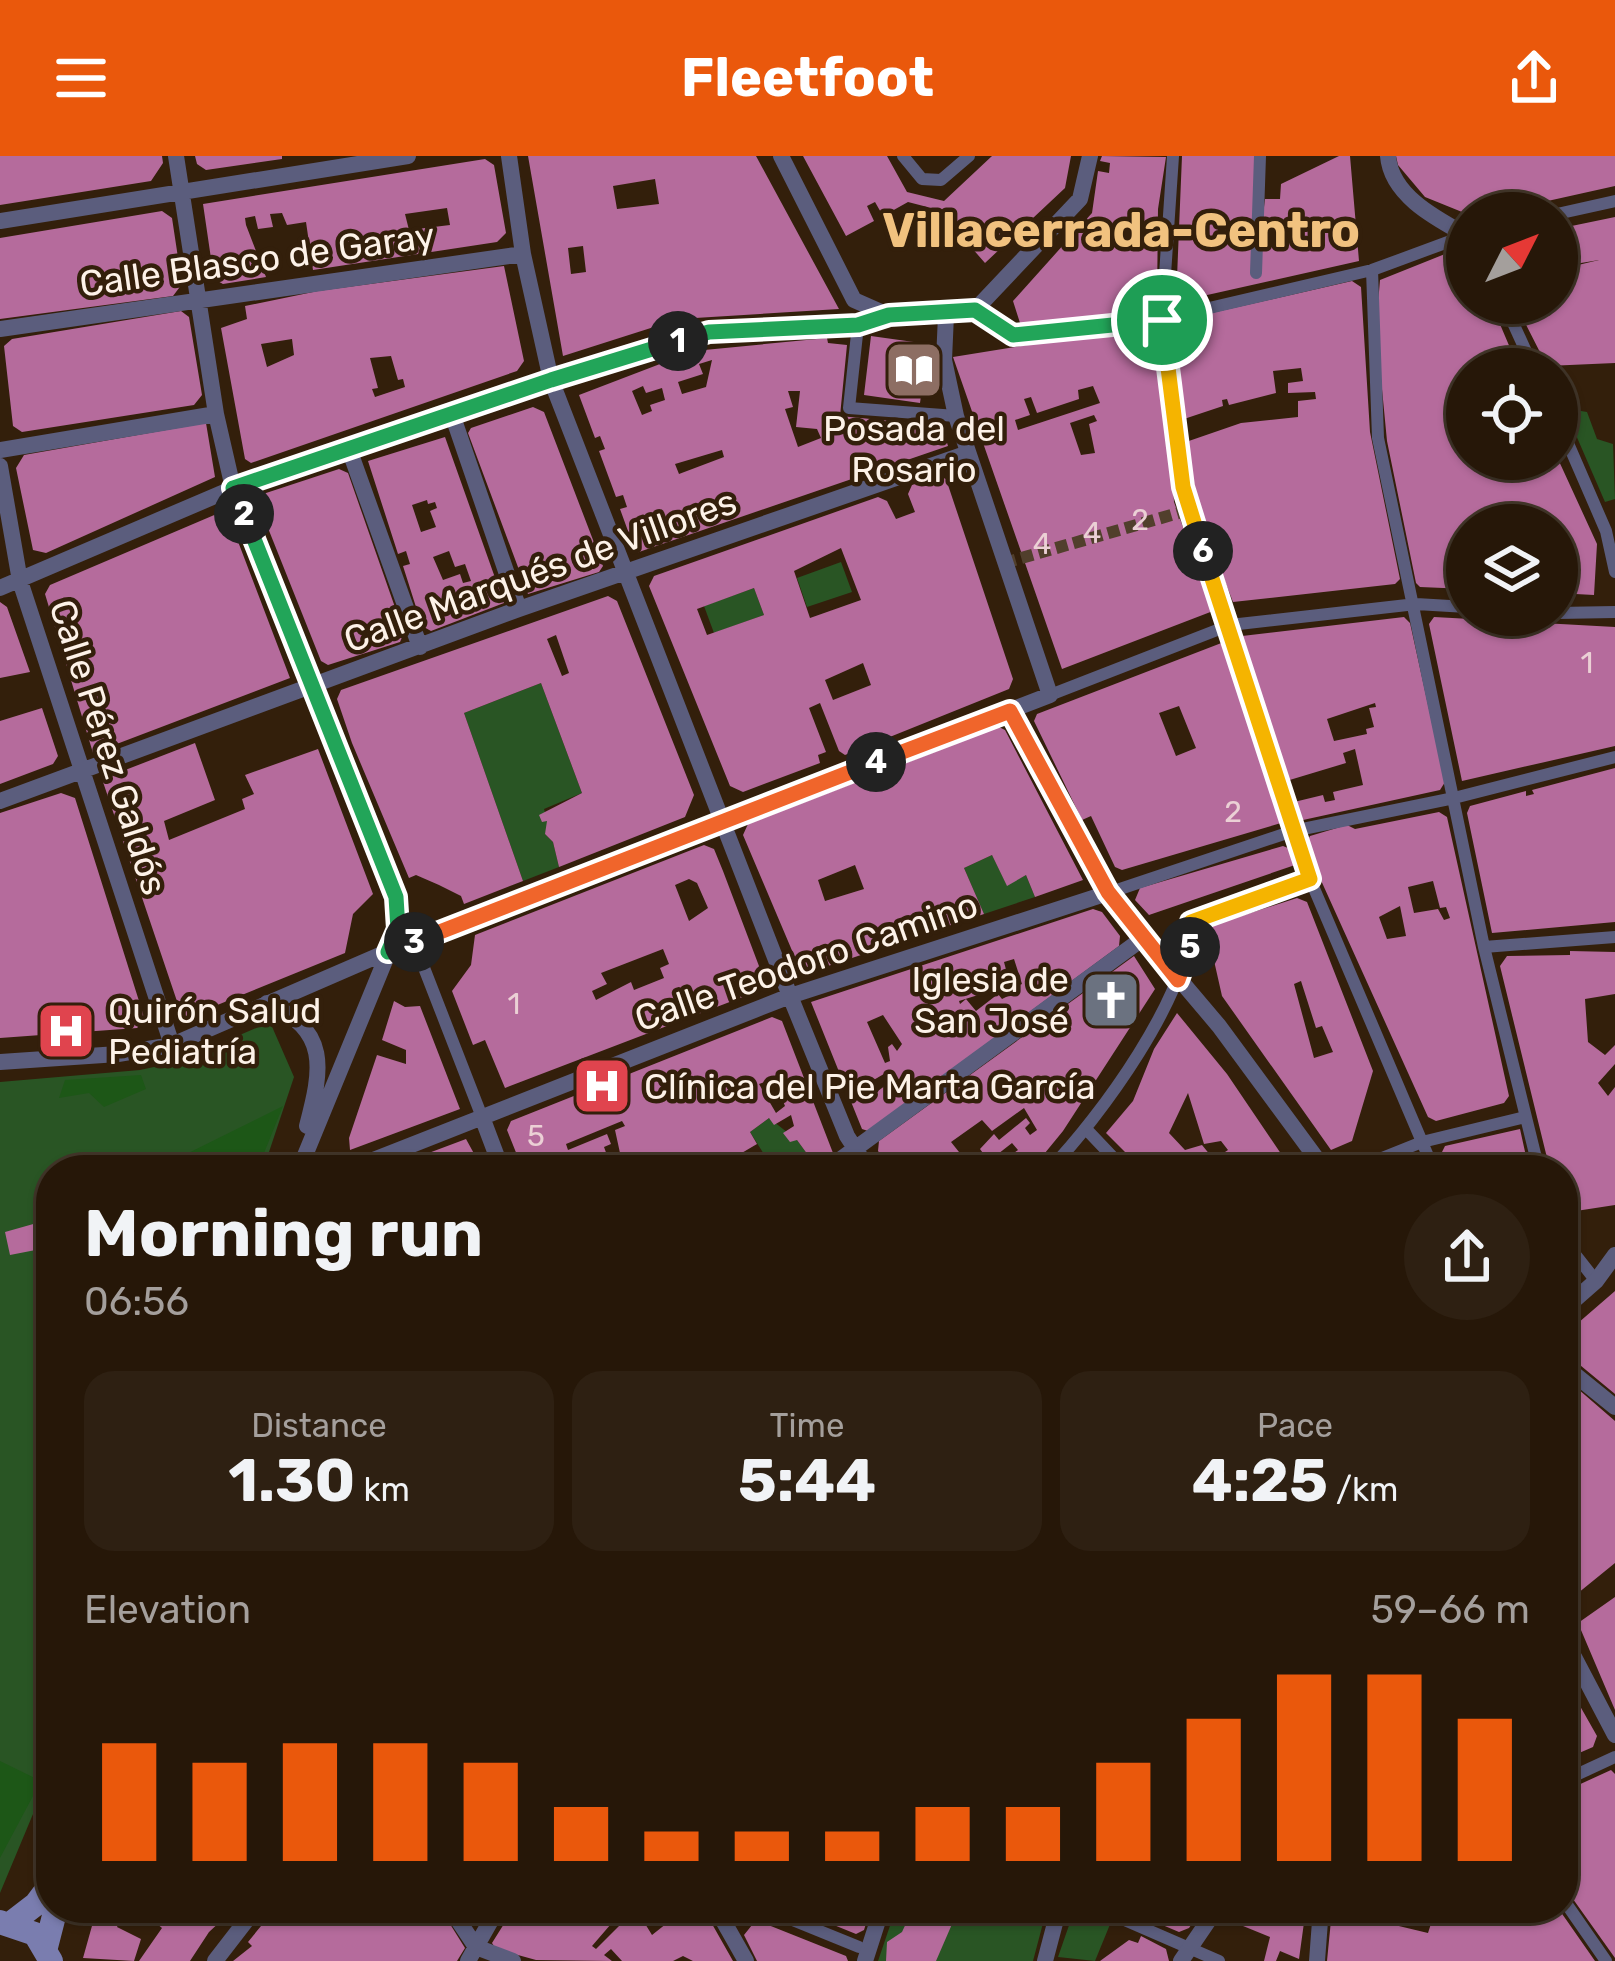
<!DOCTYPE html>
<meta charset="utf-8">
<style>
:root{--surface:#261708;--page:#2e2012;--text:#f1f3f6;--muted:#a49f9c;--line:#423629;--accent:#ea580c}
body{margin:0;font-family:Rubik,sans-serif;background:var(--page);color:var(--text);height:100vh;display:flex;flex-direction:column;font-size:45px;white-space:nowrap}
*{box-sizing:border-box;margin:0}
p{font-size:39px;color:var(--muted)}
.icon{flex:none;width:66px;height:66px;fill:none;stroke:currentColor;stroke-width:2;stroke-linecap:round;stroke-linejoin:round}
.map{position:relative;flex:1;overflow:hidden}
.drawer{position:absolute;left:36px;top:999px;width:1542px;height:768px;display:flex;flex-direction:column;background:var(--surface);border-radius:48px;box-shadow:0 3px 9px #0004,0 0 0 3px var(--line)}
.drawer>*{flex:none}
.needle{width:78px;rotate:48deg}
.buttons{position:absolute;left:1446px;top:36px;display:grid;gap:24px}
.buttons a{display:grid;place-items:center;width:132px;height:132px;border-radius:50%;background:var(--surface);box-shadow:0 3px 9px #0004,0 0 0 3px var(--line);font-size:60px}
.pin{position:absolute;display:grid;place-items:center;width:102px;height:102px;color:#fff;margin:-51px;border:6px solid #fff;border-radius:50%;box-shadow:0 3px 12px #0007}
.km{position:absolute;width:60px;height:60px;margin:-30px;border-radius:50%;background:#222;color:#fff;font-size:33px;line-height:60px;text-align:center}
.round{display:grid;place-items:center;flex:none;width:126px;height:126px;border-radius:63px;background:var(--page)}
.overview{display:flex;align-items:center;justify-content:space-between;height:204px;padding:0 48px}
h1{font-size:66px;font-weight:700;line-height:90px}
.metrics{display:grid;grid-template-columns:repeat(3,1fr);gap:18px;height:204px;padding:12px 48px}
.metrics div{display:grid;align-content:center;border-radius:30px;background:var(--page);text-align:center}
.metrics b{font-size:60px;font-weight:700}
.metrics small{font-size:33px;font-weight:400}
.metrics p{font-size:33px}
.chart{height:336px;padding:24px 48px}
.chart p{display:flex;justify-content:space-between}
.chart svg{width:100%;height:216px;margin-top:12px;stroke:var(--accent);stroke-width:6}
header{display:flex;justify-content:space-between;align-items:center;height:156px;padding:0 48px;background:var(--accent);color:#fff;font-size:54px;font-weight:700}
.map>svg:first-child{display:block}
</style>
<header><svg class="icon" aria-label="menu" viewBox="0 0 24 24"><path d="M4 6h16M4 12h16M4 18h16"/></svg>Fleetfoot<svg class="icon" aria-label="share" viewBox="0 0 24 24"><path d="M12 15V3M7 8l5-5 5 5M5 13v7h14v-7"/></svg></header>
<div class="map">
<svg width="1615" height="1805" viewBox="0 0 1615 1805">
<rect width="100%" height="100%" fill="#331f0b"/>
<path fill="#295524" d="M1575,254L1587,256L1597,283L1613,288L1615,343L1605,346L1569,263Z
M841,406L852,436L807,451L797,422Z
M754,432L764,459L714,477L704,450Z
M541,527L582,637L544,653L549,670L545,678L553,686L559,711L523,725L464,557Z
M992,699L1007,729L1026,719L1035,741L984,758L964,712Z
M270,866L294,921L263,1014H51V1615L0,1737V926L140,914L177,906Z
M769,962L797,984L816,1010L774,1014L750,976Z
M896,1752H1047L1033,1805H878Z
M1075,1752L1111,1766L1095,1805L1058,1801Z"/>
<path fill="#1d5717" d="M141,919L146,933L104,951L89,937L59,942L65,924Z
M283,950L260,1007L238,1003L218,1014H154Z
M0,1605L41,1625L0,1702Z"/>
<path fill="#b56b9c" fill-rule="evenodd" d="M0,0H162L163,7L151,25L0,49Z
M195,0H282V3L206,14L197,8Z
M528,0H756L839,153L679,163L563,200ZM655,23L659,48L617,53L613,30ZM583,90L586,116L571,118L568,92Z
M803,0H887L907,36L944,45L992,0H1071L1065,32L985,107L964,83L975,73L969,66L958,76L939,54L908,46L883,60L875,46L867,50L874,65L846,80Z
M1102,0L1166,1L1158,53L1157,146L1148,153L1027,171L1020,167L1013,145L1092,57L1098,15L1109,17L1110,7L1100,5Z
M1182,0H1256L1261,75L1265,43H1280L1281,28L1339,0H1350L1359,105L1176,146Z
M1396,0H1615V30L1493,57L1467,58L1425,41L1398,9Z
M485,3L494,9L506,77L497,86L313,114L306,66L287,69L282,57L270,58L273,71L258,73L255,60L245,62L246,69L266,121L223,128L214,123L203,48ZM447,52L450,69L409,74L405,58Z
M162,55L172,62L182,128L173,140L0,163V82Z
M1615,61V207L1547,210L1515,147H1557V114L1599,104L1557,111V73Z
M1460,92L1467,96V147H1491L1519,213H1467V303H1558L1597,388L1594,439L1557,437V369H1534L1535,354L1508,348L1507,358L1514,353L1524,354L1529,369H1467V433L1420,431L1416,427L1387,285L1376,171L1380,124Z
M504,110L524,205L517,215L251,307L245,303L221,172L247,163L245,150L318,135ZM292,183L294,199L267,211L261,188ZM391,200L398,224L403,223L405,231L375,241L372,233L378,232L370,202Z
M1352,125L1361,131L1370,276L1400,423L1395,428L1233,446L1189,332L1183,287L1241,267L1298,261V245L1316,243L1315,236L1288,237V227L1303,225L1301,212L1273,215L1276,237L1229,249L1227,243L1222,244L1223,250L1181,264L1170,176L1176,165Z
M181,155L189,161L202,239L194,249L22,276L13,270L4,190L12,183Z
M1149,169L1158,178L1168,247L1174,346L1213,455L1062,513L953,201ZM1093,230L1100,247L1018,274L1015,264L1030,259L1024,243L1031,241L1037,257L1079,243L1078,234ZM1094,259L1097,265L1089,268L1095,297L1081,299L1070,267Z
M871,180L928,188L920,247L864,239Z
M827,182L828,187L847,189L840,260L942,270L948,290L636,397L620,353L627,351L623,339L616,341L599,295L605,293L600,280L595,282L579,239L694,195ZM712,204L706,231L682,238L678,226L703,218L699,208ZM643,230L646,237L662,232L665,244L650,249L652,255L642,259L632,235ZM788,235H800L796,271L817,273L821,282L798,291L785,253L793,251ZM722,294L724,301L679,318L675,308Z
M533,251L544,256L603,410L599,416L528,438L468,277L471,272Z
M206,267L215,321L46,397L33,394L16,312L24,299Z
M445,281L504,447L431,475L422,470L403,410L410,408L406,395L398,398L368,305ZM427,344L428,348L435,346L437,352L430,355L436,371L421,376L412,349ZM449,395L455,411L465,408L471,425L463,427L460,418L443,424L433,401Z
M339,313L348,317L404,477L400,486L328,509L321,505L258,347L263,338Z
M939,320L946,323L1013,523L1009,533L845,599L839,595L820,547L809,552L826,596L818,599L820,607L743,636L730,630L649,430L654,420L878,341L887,345L896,363L915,356L908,338L912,329ZM841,392L861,444L810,462L794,415ZM754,432L764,459L707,479L697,453ZM863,507L871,529L833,544L825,524Z
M226,354L290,522L93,597L45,438L50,429Z
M608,440L617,445L694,639L685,661L559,711L553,686L545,678L547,665L542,666L539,659L582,637L541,527L464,557L523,725L464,748L461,740L439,729L416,719L409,722L352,587L337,543L341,534ZM556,479L569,517L562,520L547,483Z
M0,446L7,451L30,516L0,522Z
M1404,461L1410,467L1445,626L1440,634L1303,664L1294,661L1290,647L1323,639L1325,646L1335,644L1333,636L1363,629L1355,593L1343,597L1346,607L1283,626L1242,480ZM1375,547L1376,551L1369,552L1374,571L1366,573L1367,578L1334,585L1327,563Z
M1434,461L1615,471V590L1462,625L1429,468Z
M1224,486L1281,667L1122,714L1115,711L1091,660L1082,664L1034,565L1037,558ZM1179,550L1196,592L1176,600L1159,557Z
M42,552L58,600L53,608L0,628V565Z
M999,571L1005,574L1083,724L1035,741L1026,719L1007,730L992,699L964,712L984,758L810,816L799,811L743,679L748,668ZM855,709L864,733L825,745L818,724Z
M195,587L215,644L164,665L169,684L245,653L242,643L254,638L245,619L318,593L373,738L353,758L345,797L183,863L102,623Z
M1615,612V766L1492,777L1467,657L1470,650L1526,635V640L1534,638L1532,634Z
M61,637L75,642L145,864L137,872L0,882V657Z
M1439,656L1447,661L1509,940L1504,947L1436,965L1428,961L1305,689L1310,680L1347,669L1355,673ZM1433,725L1440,752L1446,751L1450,762L1444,764L1438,753L1414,757L1408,731ZM1400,750L1406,780L1387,783L1379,761Z
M704,689L714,693L723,715L765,826L761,834L505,932L485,884L473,889L452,835L471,809L475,779ZM689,723L697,727L708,752L689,765L675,729ZM663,793L669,808L660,812L664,822L634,834L631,826L596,844L592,835L607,828L601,817Z
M1283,690L1293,694L1298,708L1149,759L1135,744L1140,732Z
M1297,742L1307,746L1373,915L1352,985L1331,994L1222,840L1208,778L1213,769ZM1301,825L1316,872L1322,870L1333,896L1314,902L1294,828Z
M1093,753L1102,756L1120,780L1119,790L868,975L862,973L811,846ZM1014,803L1022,828L1012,832L1016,836L1002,843L998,838L976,855L966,843L960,848L959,845L1010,829L1004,806ZM883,859L902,888L897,895L892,888L888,891L890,905L885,907L867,866ZM889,915L898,927L890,934L886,929L874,938L865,929Z
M1570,795L1615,796V838L1585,843L1588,886L1605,899L1615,889V908L1598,927L1608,940L1615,931V1049L1563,1057V1014H1550L1500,810L1507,800L1570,799Z
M1134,800L1155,833L1063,975L1031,1014H1001L997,1009L1018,994L1012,987L989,1005L997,1014H937L931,1006L921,1014H893L878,995L879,985ZM1024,952L1037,974L1030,979L1025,972L1030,967L1026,962L999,984L994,978L980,993L985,1000L971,1011L951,986L982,964L992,975Z
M394,845L405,851L420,850L460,953L350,994L349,982L377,899L406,908V894L382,884Z
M1177,857L1227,918L1292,1014H1143L1106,977L1133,945L1154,893ZM1188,937L1204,988L1221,985L1228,994L1219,1000H1211L1202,989L1185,994L1169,977Z
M772,861L782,865L833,997L816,1010L797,984L790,986L783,977L794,970L791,959L774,969L769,962L750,976L757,988L723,1008L726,1014H523L507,974L511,965ZM774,923L785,950L776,957L759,928ZM622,965L625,970L615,974L620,997L608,1002L604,991L611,988L607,978L568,994L566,988Z
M1520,973L1529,1014H1448L1441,998L1445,990Z
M466,983L483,1014H386L418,1001Z
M1412,997L1420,1014H1374Z
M1090,998L1097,999L1112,1014H1070Z
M51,1063V1091L10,1099L5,1076Z
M1615,1135V1238L1563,1195V1180Z
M1563,1220L1615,1265V1407L1567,1446L1563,1440Z
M1615,1441V1554L1578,1467Z
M1563,1520L1597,1580L1593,1591L1563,1604Z
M1611,1614L1615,1618V1802L1563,1729V1636Z
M97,1752H134L131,1761L123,1757L117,1771L141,1783L134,1805L83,1802Z
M161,1752H235L209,1776L190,1805H139L162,1772L151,1763Z
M275,1752H440L465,1792L457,1805H233L252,1790L248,1786L261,1770L268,1769Z
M514,1752H564L561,1758L578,1769L588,1762L572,1752H609L617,1761L592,1790L596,1793L636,1753L652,1779L686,1752H703L733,1805H693L683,1800L673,1805H622L611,1793L604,1799L612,1805L536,1804L496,1793L492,1787Z
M792,1752H871L864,1774L856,1778Z
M903,1752H959L936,1805H886L887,1786L902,1776L909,1761L901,1757Z
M1122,1752H1203L1189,1772L1179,1776Z
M1228,1752H1258L1281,1762L1283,1752H1306L1299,1803L1280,1795L1276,1805H1264L1270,1781L1221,1761Z
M1436,1752H1558L1595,1805H1327L1332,1754L1428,1777Z
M756,1764L846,1800L848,1805H757L744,1779Z
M1141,1780L1166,1793L1169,1805H1100L1129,1784L1138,1787Z"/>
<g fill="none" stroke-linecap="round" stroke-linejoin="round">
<path stroke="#513f2c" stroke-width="12" stroke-dasharray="12 6" stroke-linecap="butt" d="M1004,407L1182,356"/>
<path stroke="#5b5d7d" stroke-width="12" d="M903,0L922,23L941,24L969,0
M1173,0L1162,163L1188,354L1230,469L1310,723L1434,1014
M1557,58L1615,45
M1372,114L1378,282L1484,791L1539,1014
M1256,117L1260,0
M1504,147L1534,213
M858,169L849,252L956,260
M1026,180L1162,163L1372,114L1467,79
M1557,262L1606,375L1615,416
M1557,457L1615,456
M1050,539L1230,469L1416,448L1467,451
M1108,737L1293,675L1454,642L1615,601
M414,786L482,961
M1484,791L1615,781
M1087,974L1125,1014
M1291,1012L1312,996
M1049,1014C1101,960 1188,841 1191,766L1310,723
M1352,1014L1422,986L1525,961
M1563,1083L1596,1125
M1563,1625L1615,1601
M1563,1743L1606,1805
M763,1752L859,1791
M1097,1752L1219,1805"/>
<path stroke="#5b5d7d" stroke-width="16" d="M176,0L216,258L233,332L398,756V773L299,1014
M509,0L523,98L551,224L790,840L847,980L869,1014
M781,0L854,144L888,159
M1388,0C1391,39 1435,62 1466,79
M0,65L408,0
M975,154L1080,43L1090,0
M975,154L1006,177L1026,180
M0,173L523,98
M452,258L519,453
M349,293L420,491
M0,294L216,258
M0,310L20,425L172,889
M0,432L243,328L551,224L709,176L858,169L889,159L975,154
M1009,555L1114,746L1219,870L1325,1014
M0,645L519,453L968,297
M267,847C330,874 322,913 307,970
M0,906L118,898L172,889L389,795L1050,539L956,260L944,204L946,159
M482,961L502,1014
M348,1014L790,840L1108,737
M826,1014L1142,783
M1563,1154L1596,1125L1615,1099
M1563,1209L1615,1251
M1563,1480L1615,1579
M450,1752L476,1791L513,1805
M716,1752L746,1805
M215,1805L256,1752
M468,1805L498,1752
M865,1805L882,1752
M1045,1805L1059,1752
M1181,1805L1217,1752
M1317,1805L1321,1752"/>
<path stroke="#7a7daf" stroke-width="24" d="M0,1766L35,1778L51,1805
M10,1768L36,1748L51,1728
M46,1791L56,1752"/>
</g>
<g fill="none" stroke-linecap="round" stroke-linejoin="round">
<g stroke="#fff" stroke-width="24">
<path id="split-1" d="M678,185L709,176L858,169L889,159L975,154L1013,179L1162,164"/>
</g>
<g stroke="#fff" stroke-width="24">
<path id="split-2" d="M244,358L233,332L551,224L678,185"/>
</g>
<g stroke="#fff" stroke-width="24">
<path id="split-3" d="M244,358L396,741L398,773L388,796L414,786"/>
</g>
<g stroke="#fff" stroke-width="24">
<path id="split-4" d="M414,786L876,606"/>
</g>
<g stroke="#fff" stroke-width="24">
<path id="split-5" d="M876,606L1010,555L1108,736L1178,824L1190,791"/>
</g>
<g stroke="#fff" stroke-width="24">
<path id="split-6" d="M1190,791L1191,766L1310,723L1203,395"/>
</g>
<g stroke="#fff" stroke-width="24">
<path id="split-7" d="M1162,164L1183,331L1203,395"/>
</g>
<use href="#split-1" stroke="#22a559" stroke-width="15"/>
<use href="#split-2" stroke="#22a559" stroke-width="15"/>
<use href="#split-3" stroke="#22a559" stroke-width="15"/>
<use href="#split-4" stroke="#f0652b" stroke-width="15"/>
<use href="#split-5" stroke="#f0652b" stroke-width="15"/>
<use href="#split-6" stroke="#f5b400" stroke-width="15"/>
<use href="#split-7" stroke="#f5b400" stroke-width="15"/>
</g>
<defs>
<g id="library-square" transform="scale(3)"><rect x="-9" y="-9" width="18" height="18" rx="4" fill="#8d6e63" stroke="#331f0b"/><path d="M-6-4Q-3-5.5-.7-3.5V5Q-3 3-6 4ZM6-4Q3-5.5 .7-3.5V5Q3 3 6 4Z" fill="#fff"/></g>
<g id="church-square" transform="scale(3)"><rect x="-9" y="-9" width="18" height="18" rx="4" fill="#6b7280" stroke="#331f0b"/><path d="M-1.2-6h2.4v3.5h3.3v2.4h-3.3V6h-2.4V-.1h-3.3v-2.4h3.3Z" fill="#fff"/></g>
<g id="hospital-square" transform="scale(3)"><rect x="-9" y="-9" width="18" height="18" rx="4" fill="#e0444e" stroke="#331f0b"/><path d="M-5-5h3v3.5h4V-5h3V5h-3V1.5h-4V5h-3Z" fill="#fff"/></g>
</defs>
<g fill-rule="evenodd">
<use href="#library-square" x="914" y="214"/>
<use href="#church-square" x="1111" y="844"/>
<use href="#hospital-square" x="66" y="875"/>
<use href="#hospital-square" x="602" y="930"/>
</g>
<g text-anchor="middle" stroke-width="9" stroke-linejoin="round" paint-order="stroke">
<g font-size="30" fill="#ebd0d5">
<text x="1140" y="374">2</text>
<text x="1092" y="387">4</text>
<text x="1042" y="398">4</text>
<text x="1587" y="517">1</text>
<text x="1233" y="666">2</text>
<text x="514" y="858">1</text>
<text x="536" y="990">5</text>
</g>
<g font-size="36" fill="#fdf2e8" stroke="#331f0b">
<text transform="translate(257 103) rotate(-8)" y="13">Calle Blasco de Garay</text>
<text transform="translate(540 414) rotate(-20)" y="13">Calle Marqués de Villores</text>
<text transform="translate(109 591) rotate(72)" y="13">Calle Pérez Galdós</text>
<text transform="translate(806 805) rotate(-19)" y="13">Calle Teodoro Camino</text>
</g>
<g font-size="36" fill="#fdf2e8" stroke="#331f0b" text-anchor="start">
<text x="914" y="285" text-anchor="middle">Posada del<tspan x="914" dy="41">Rosario</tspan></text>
<text x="1069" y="836" text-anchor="end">Iglesia de<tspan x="1069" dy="41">San José</tspan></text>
<text x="108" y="867">Quirón Salud<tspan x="108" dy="41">Pediatría</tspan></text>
<text x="644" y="943">Clínica del Pie Marta García</text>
</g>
<g font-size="48" font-weight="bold" fill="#f1c27f" stroke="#331f0b">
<text x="1121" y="91">Villacerrada-Centro</text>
</g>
</g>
</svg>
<div class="buttons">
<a><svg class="needle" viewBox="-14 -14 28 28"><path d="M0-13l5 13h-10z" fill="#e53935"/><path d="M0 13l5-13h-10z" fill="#a49f9c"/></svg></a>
<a><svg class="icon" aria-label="locate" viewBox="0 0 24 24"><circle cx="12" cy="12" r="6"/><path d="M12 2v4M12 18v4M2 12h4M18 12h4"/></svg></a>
<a><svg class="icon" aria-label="layers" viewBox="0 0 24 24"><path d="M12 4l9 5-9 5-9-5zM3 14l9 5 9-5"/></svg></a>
</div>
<div class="pin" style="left:1162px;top:164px;background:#1e9e55"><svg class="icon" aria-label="arrive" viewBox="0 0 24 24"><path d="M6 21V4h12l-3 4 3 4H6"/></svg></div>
<b class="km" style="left:678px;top:185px">1</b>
<b class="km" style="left:244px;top:358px">2</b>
<b class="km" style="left:414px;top:786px">3</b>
<b class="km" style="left:876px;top:606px">4</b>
<b class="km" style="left:1190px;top:791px">5</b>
<b class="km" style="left:1203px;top:395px">6</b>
<section class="drawer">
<div class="overview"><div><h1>Morning run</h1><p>06:56</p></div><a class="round"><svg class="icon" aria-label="share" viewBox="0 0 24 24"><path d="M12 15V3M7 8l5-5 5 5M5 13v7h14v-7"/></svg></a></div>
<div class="metrics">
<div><p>Distance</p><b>1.30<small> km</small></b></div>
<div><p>Time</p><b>5:44</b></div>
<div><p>Pace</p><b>4:25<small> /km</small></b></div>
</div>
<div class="chart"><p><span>Elevation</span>59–66 m</p>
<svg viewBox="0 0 160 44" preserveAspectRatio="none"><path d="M5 44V20M15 44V24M25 44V20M35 44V20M45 44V24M55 44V33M65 44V38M75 44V38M85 44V38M95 44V33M105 44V33M115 44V24M125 44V15M135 44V6M145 44V6M155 44V15"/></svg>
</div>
</section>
</div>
